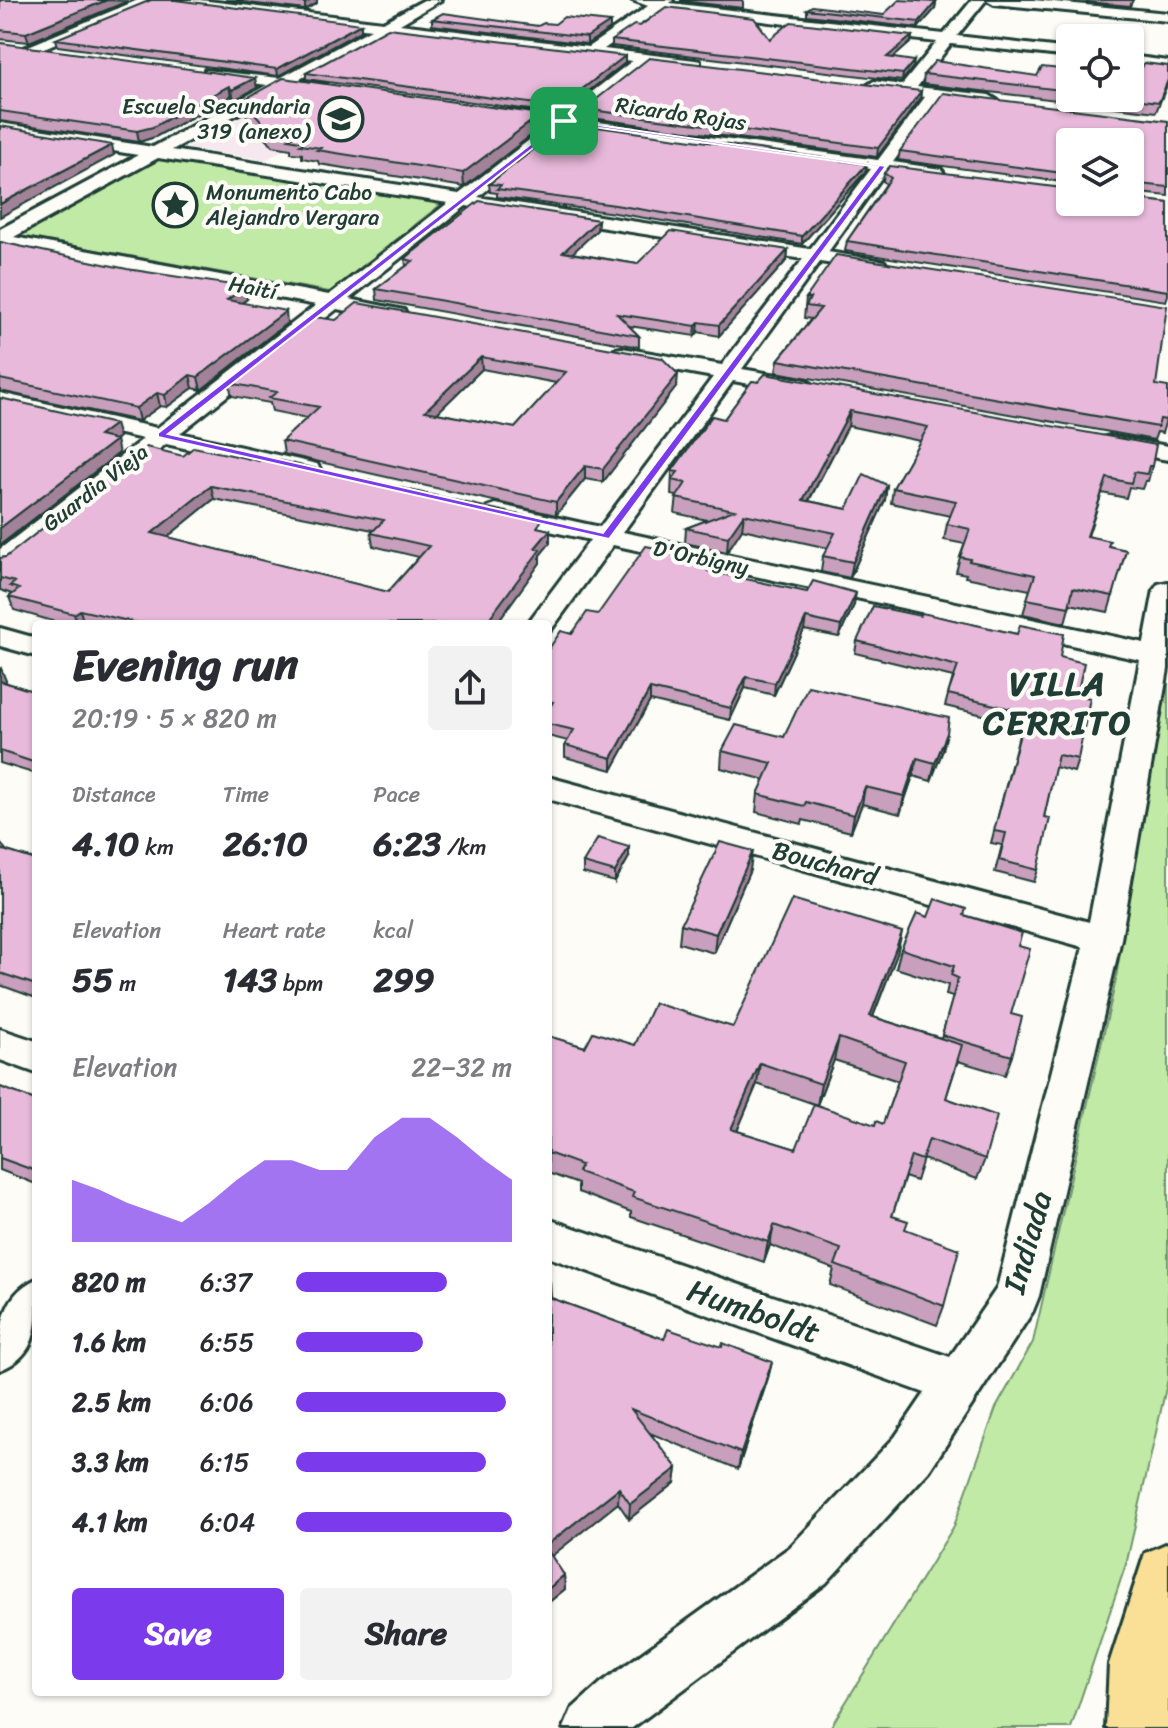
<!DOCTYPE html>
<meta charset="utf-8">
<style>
:root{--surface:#fff;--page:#f2f2f3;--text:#2b2b33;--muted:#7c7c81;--accent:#7c3aed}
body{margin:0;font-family:Sriracha,sans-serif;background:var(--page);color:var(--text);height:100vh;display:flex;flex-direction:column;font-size:30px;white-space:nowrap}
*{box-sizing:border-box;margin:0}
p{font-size:26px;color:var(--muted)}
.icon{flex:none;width:44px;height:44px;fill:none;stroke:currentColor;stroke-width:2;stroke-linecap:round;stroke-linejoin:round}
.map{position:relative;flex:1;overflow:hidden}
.sheet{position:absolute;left:32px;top:620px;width:520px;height:1076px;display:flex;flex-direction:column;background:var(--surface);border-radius:8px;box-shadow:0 2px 6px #0004}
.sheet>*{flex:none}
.buttons{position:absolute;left:1056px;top:24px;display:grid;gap:16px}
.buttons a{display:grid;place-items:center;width:88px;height:88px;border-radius:8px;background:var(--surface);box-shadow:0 2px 6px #0004;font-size:40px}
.pin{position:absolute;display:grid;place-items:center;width:68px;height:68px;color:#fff;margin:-34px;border-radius:16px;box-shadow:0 4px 12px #0006}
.round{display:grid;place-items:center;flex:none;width:84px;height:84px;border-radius:8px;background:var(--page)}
.head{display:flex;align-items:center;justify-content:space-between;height:136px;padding:0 40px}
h1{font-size:44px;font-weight:800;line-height:60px}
.stats{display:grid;grid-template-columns:repeat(3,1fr);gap:12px;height:136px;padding:8px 40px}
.stats div{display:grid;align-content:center}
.stats b{font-size:34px;font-weight:800}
.stats small{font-size:22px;font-weight:400}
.stats p{font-size:22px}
.chart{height:224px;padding:16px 40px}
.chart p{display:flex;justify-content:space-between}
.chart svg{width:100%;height:144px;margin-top:8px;fill:var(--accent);opacity:.7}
.primary-button{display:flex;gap:16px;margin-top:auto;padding:16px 40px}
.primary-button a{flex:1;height:92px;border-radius:8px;background:var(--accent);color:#fff;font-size:32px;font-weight:800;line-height:92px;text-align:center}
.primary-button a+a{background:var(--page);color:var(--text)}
ul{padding:0 40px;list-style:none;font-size:26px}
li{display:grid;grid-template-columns:128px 96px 1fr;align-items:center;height:60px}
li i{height:20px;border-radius:10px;background:var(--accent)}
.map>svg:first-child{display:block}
</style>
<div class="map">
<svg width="1168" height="1728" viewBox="0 0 1168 1728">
<rect width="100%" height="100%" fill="#fdfcf7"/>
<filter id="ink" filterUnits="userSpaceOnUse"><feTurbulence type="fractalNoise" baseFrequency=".0125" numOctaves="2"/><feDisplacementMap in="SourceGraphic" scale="16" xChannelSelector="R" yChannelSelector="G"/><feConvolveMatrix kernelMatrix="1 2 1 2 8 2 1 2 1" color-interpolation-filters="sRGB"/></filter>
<g filter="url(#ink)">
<path fill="#f7e8ef" d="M291,89L317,129L266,160L186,148Z"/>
<path fill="#c1eaa6" stroke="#70946d" stroke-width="2" d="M157,158L444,202L330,292L18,236Z
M1168,682V1379L1127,1561L1071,1728H830L954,1526L996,1408L1033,1342L1115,984L1154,742Z"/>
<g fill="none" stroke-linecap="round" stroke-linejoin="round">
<g stroke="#1f3d34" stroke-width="6">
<path id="minor" d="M138,0H156L0,67V58Z
M161,0H200L383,22L424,0H441L400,24L588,47L648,6L632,0H673L670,3L944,34L972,0H986L957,36L1070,49V57L951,44L917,87L989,95L997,100L989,105L940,99L893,162L941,169L944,173L941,177L886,171L828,252L884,261L887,265L884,269L877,271L820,262L742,369L806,380L817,387L806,394L733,381L623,532L1144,643L1154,590L1158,584L1168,582V669L1121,939L1039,1296L1033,1311L929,1471L826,1583L632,1728H564L572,1709L601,1683L790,1547L895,1437L925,1393L548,1257V1219L950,1357L997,1288L1083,947L548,799V777L1089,922L1140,660L613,545L551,630L548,631V624H527L590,540L487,517L483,512L487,507L496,504L600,527L713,377L614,359L611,354L614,349L622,348L722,365L803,259L466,206L349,299L404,310L407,314L404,318L397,320L337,309L180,433L317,464L320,469L317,474L308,476L166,444L9,568L0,570V549L143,439L0,407V393L157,428L316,305L0,246V229L138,155L0,133V123L153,147L267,85L210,77L205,76V70L280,78L371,29L168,4ZM662,9L937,42L902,85L874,81L866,86L874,91L925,97L878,160L577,119L648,63L700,67V61L695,60L604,49ZM388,31L632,61L561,116L490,109V115L550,124L459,194L172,150L285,88L326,91V85L298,80ZM567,127L871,169L810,249L478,197ZM158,158L448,203L329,295L14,237Z
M987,0H1034L1168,13V21L994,4Z
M1130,56L1168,61V69L1130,64Z
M1110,436L1168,446V460L1102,448L1098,443L1102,438Z
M0,628L36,638V656L0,646Z
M0,1029L36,1041V1073L0,1060Z
M36,1279C36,1318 43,1353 0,1370C0,1330 0,1296 36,1279Z"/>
</g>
<g stroke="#1f3d34" stroke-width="6">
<path id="major" d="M1168,1543V1728H1106L1109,1664L1145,1553Z"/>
</g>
<use href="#minor" fill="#fdfcf7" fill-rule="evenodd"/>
<use href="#major" fill="#f9e096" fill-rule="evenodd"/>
</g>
<path fill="#c89fbc" stroke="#1f3d34" stroke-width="2" fill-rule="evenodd" d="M0,0L128,1L29,42L0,39Z
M225,0H317V3L305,10Z
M681,0H742L743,2V8L681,1Z
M1088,0H1133L1130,6L1087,2Z
M936,2L935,9L918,28L807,15V9L883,15Z
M432,19L538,26L610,29L587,44L432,25Z
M361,31L278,76L58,46L56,39Z
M912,36L911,42L893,58L913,67L902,81L612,46V40L770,39Z
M0,43L257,88L234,100L231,96L155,137L139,142L0,121Z
M625,56V63L559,114L306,79V73Z
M1168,66V83L1156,112L923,84L924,74L1037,76L1070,70V98H1130L1140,72Z
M921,91L920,99L877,157L584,117V109Z
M243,100L542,127L464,187L319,164L318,161L302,158V154L291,153V149L273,146L245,113Z
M1168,121V196L1130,192V142H1070V183L898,160L900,151Z
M867,164L866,171L802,244L615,213L497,197V193L490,192L489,184Z
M884,173L1168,203V295L1166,301L845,251L847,241L886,184L883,181Z
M598,220L597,230L572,253L637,264L788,250L787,260L719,336L698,332L695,336L629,326L639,336V347L377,300L376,289L406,266L405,259Z
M0,242L247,299L242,303L287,323L201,390L193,388L167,407L160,406L139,421L0,391Z
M806,298L1156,385L1166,420L1162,433L1157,432L1154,440L776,372L778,360L811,319L804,318Z
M336,320L677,386L603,482L585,479L556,515L284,454L282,441L307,418L272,411L270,403L232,396L229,383ZM482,369L556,383L515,428L437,413Z
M752,381L1152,466L1148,481H1145L1142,489L1129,487L1126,498L1102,493L1088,536L1108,546L1126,550L1108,612L1070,604L1065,623L1023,614L1030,590L965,577L966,574L956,572L960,557L965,544L944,540L947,524L950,516L891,503L893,488L920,441L848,426L809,501L847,509L887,485L885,500L850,578L821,572L823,556L828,548L742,529L727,552L685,543L686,528L707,520L675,513L677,496L671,495L672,471L724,419Z
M183,456L550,530V543L540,555V563L496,624H63L14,610L9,597L12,594L0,590V558L6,557ZM214,499L373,530L371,533L373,546L419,557L388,592L167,537Z
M715,571L714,573L854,605L839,637L804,630L774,695L745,688L730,720L650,701L612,770L565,757V745L568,741L548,736V650L598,614Z
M857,641L1060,657L1077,695L1078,759L1074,772L1055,767L1044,817L1038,870L1034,882L995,872L1002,845L991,843L1019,735L1010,733L1013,722L945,706L953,677L855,653Z
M0,668L6,681L4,682L36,692V774L0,763Z
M784,737L943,750L931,781L913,776L900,814L862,804L851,832L803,820L802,824L756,812L758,794L765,780L721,768L722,751Z
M0,843L7,851L36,860V998L0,985Z
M629,857L615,882L583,873V863Z
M750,870L714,953L679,943L681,924Z
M964,916L1018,946L1011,1014L1012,1056L1005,1075L958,1061L946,1098L985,1159L977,1179L923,1159L916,1181L905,1177L892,1216L905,1229L944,1306L937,1325L830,1285L834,1269L770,1245L764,1262L631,1217V1212L578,1192V1184L548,1173V1036L585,1047L635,1045L733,1027L897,954L873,1017L941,1038L953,997L946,995L948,985L896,968L901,949L928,917ZM834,1060L898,1081L883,1124L875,1125L796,1149L737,1131L757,1084L817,1105Z
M0,1087L35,1100L36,1098V1184L0,1170Z
M548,1280L551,1298L664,1339L722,1347L772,1362L768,1378L738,1469L650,1433L677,1468L675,1483L629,1519L618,1503L551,1556L564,1575L565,1589L548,1603Z"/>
<path fill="#a28299" stroke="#1f3d34" stroke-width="2" d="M107,0L128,1L29,42L26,33Z
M311,0H317V3L305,10V3Z
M936,2L935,9L918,28L919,22Z
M610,22V29L587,44V37Z
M361,24V31L278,76L277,69Z
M912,36L911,42L886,64L887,57Z
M625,56V63L559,114V107Z
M914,61L913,67L902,81L903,74Z
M255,78L257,88L234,100L232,90Z
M229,86L231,96L155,137L139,142L137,131Z
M921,91L920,99L877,157L878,148Z
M541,114L542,127L464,187L463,173Z
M112,145L114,155L0,217V204Z
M867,164L866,171L802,244V236Z
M598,220L597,230L563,262V252Z
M788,250L787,260L719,336V325Z
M245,287L247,299L229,312L227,300Z
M286,311L287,323L201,390L198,377Z
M699,322L698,332L695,336L696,326Z
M481,357L482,369L426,424L425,411Z
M678,374L677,386L603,482V469Z
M190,375L193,388L167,407L165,395Z
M157,393L160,406L139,421L136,408Z
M850,411L848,426L801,515L803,500Z
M115,424L119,437L102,449L99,436Z
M116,440L119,453L0,545V528Z
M585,466V479L556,515V502Z
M887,485L885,500L850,578L853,562Z
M211,486L214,499L155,547L152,533Z
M744,514L742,529L727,552L728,537Z
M550,530V543L540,555V563L496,624H485L535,548Z
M715,560V571L707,583L708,571Z
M856,593L854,605L839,637L841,626Z
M80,610L84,624H77L74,614Z
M806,618L804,630L774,695L775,683Z
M1,668L6,681L0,686V669Z
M746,677L745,688L730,720L731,708Z
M650,689V701L612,770V758Z
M947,733L943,750L931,781L935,763Z
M917,758L913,776L900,814L904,796Z
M865,787L862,804L851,832L854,815Z
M629,847V857L615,882V872Z
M753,851L750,870L714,953L716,934Z
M902,932L897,954L865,1037L870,1016Z
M839,1038L834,1060L817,1105L821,1084Z
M760,1063L757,1084L729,1150L731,1129Z
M774,1225L770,1245L764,1262L768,1242Z
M550,1281L551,1298L548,1304V1286Z
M772,1362L768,1378L738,1469L741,1453Z
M677,1468L675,1483L629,1519L630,1504Z
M619,1488L618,1503L548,1559V1544Z
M564,1575L565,1589L548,1603V1589Z"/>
<path fill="#e8b9db" stroke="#1f3d34" stroke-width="2" fill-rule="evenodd" d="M0,0H107L26,33L0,30Z
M151,0H175L361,24L277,69L56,39Z
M276,0H311L305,3Z
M899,0L936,2L919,22L807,9L812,6L883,15Z
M666,7L754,18L770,39L791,22L912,36L887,57L914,61L903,74L612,40L634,25L640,26Z
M443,13L538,26L544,23L555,24L564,17L610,22L587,37L432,19Z
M388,28L625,56L559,107L306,73Z
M0,43L255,78L232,90L229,86L153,127L137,131L0,111Z
M649,58L921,91L878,148L584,109Z
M935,61L1037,76L1042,67L1070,70V91L924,74Z
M1144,63L1168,66V80L1159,102L1126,98H1130V71L1140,72Z
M283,78L541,114L463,173L317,150L321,148L300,145L305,142L289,139L295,136L271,132L243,100Z
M943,93L1168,121V187L1130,183V186V142H1070V174L900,151Z
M568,123L867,164L802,236L615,205L497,189L501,185L489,184Z
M0,126L112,145L0,204Z
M890,166L1070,189V202H1130V198L1168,203V291L847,241L891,178L884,173Z
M479,201L598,220L563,252L637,264L671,231L788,250L719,325L699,322L696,326L617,314L639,336L376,289L413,261L405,259L412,253Z
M0,242L127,269L245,287L227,300L286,311L198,377L190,375L165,395L157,393L136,408L0,379Z
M836,255L1167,306L1156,385L1168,387V411L1166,420L1160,419L1158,427L778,360L821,308L806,306L810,298H806Z
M357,303L662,358L678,374L603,469L585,466L556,502L282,441L319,407L269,398L277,392L229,383L315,317L336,320ZM481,357L566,372L515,428L425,411Z
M765,374L1156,445L1152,466H1149L1147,474L1134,472L1131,483L1107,478L1087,536L1110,541L1108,546L1126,550L1113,596L1073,588L1069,607L1027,599L1035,575L969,561L970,559L960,557L970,529L947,524L956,501L893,488L928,427L850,411L803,500L847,509L864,474L887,485L853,562L823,556L835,533L744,514L728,537L686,528L734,510L676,498L686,483L672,480L678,472L672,471L712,416L724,419L752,381L758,382Z
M0,398L115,424L99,436L116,440L0,528Z
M146,447L183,456L194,447L259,461L264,457L542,520L537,527L550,530L535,548L540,550L485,624H142L80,610L74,614L9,597L19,589L10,586L15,582L0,578V558L6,557ZM211,486L384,520L371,533L429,546L388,592L152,533Z
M646,546L715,560L708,571L807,592L813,581L856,593L841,626L806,618L775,683L746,677L731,708L650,689L612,758L565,745L574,730L548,724V710L553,702L548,701V650L561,631L572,634L587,612L598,614Z
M873,606L920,616L922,613L1017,634L1020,625L1064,634L1060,657L1084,663L1077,695L1090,698L1078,759L1058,755L1044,817L1050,818L1038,870L999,860L1006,833L994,831L1023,723L1013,720L1016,710L948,694L958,666L857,641Z
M0,681L36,692V763L0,751Z
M808,686L949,718L947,733L935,763L917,758L904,796L865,787L854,815L806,802L804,806L758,794L772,763L722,751L736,725L784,737Z
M598,838L629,847L615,872L583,863Z
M720,842L753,851L716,934L681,924Z
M0,849L36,860V985L0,973Z
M792,899L902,932L870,1016L962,1045L946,1098L997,1116L985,1159L929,1139L922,1160L911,1156L892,1216L908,1221L905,1229L959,1249L944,1306L835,1265L841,1249L774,1225L768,1242L632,1197L634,1192L578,1172L581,1165L548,1153V1036L585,1047L593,1032L635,1045L654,1003L733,1027ZM839,1038L905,1061L883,1124L876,1121L875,1125L814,1104L796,1149L731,1129L760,1063L821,1084Z
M935,899L966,909L964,915L1022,933L1018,946L1030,949L1011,1014L1022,1017L1012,1056L942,1035L958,978L951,975L954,966L901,949L917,913L928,917Z
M0,1087L35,1100L36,1098V1171L0,1158Z
M548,1297L664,1339L668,1329L722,1347L723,1343L772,1362L741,1453L631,1409L677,1468L630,1504L619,1488L548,1544Z
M548,1551L564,1575L548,1589Z"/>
</g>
<path fill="#7c3aed" stroke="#fff" stroke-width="2" fill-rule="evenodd" d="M562,120L886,166L609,539L158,437V433ZM565,123L878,167L603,533L168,434Z"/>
<defs>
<g id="school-ring" transform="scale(2.3)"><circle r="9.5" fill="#fdfcf7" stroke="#1f3d34" stroke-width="1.5"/><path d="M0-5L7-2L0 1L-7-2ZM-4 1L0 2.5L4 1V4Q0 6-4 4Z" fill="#1f3d34"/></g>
<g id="sight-ring" transform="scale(2.3)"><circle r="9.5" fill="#fdfcf7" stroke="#1f3d34" stroke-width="1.5"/><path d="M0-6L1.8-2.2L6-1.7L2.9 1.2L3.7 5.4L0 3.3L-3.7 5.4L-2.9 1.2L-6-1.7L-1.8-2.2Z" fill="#1f3d34"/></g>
</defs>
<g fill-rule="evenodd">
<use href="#school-ring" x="341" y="119"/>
<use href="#sight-ring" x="175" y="205"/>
</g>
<g text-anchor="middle" stroke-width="8" stroke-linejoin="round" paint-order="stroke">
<g font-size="22" fill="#1f3d34" stroke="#fdfcf7" text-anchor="end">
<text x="310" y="114">Escuela Secundaria<tspan x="310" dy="25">319 (anexo)</tspan></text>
<text x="206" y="200" text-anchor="start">Monumento Cabo<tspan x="206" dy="25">Alejandro Vergara</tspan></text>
</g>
<g font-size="22" fill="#1f3d34" stroke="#fdfcf7">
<text transform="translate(681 113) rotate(8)" y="8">Ricardo Rojas</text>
<text transform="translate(253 287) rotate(11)" y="8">Haití</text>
<text transform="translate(95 487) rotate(-38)" y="8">Guardia Vieja</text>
<text transform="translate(701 557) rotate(12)" y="8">D'Orbigny</text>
</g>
<g font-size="26" fill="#1f3d34" stroke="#fdfcf7">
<text transform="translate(825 863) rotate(15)" y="9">Bouchard</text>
</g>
<g font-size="32" fill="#1f3d34" stroke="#fdfcf7">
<text transform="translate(1027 1242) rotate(-74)" y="11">Indiada</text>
<text transform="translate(754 1311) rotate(19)" y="11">Humboldt</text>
</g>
<g font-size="34" font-weight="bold" letter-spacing="2" fill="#1f3d34" stroke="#fdfcf7">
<text x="1058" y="695">VILLA<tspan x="1058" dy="39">CERRITO</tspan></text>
</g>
</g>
</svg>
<div class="buttons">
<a><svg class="icon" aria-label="locate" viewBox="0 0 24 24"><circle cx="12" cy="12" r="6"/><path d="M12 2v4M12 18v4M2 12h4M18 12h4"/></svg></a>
<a><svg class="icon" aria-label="layers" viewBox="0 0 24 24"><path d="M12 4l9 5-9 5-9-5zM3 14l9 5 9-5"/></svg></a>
</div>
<div class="pin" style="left:564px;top:121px;background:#1e9e55"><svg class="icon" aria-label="arrive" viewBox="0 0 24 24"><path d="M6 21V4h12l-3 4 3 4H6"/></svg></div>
<section class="sheet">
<div class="head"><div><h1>Evening run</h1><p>20:19 · 5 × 820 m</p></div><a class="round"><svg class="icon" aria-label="share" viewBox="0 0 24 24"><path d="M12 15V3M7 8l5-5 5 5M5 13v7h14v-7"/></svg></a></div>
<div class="stats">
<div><p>Distance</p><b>4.10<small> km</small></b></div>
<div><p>Time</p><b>26:10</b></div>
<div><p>Pace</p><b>6:23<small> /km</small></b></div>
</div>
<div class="stats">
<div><p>Elevation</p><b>55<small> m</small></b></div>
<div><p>Heart rate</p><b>143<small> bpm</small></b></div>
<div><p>kcal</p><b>299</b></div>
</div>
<div class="chart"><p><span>Elevation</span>22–32 m</p>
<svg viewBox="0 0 160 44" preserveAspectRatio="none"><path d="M0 44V25L10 28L20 32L30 35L40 38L50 32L60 25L70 19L80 19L90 22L100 22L110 12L120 6L130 6L140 12L150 19L160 25V44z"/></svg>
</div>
<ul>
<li><b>820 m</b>6:37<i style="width:70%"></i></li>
<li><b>1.6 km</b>6:55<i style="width:59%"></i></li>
<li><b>2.5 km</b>6:06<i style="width:97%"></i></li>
<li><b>3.3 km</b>6:15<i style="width:88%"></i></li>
<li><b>4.1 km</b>6:04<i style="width:100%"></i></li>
</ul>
<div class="primary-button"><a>Save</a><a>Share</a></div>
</section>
</div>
